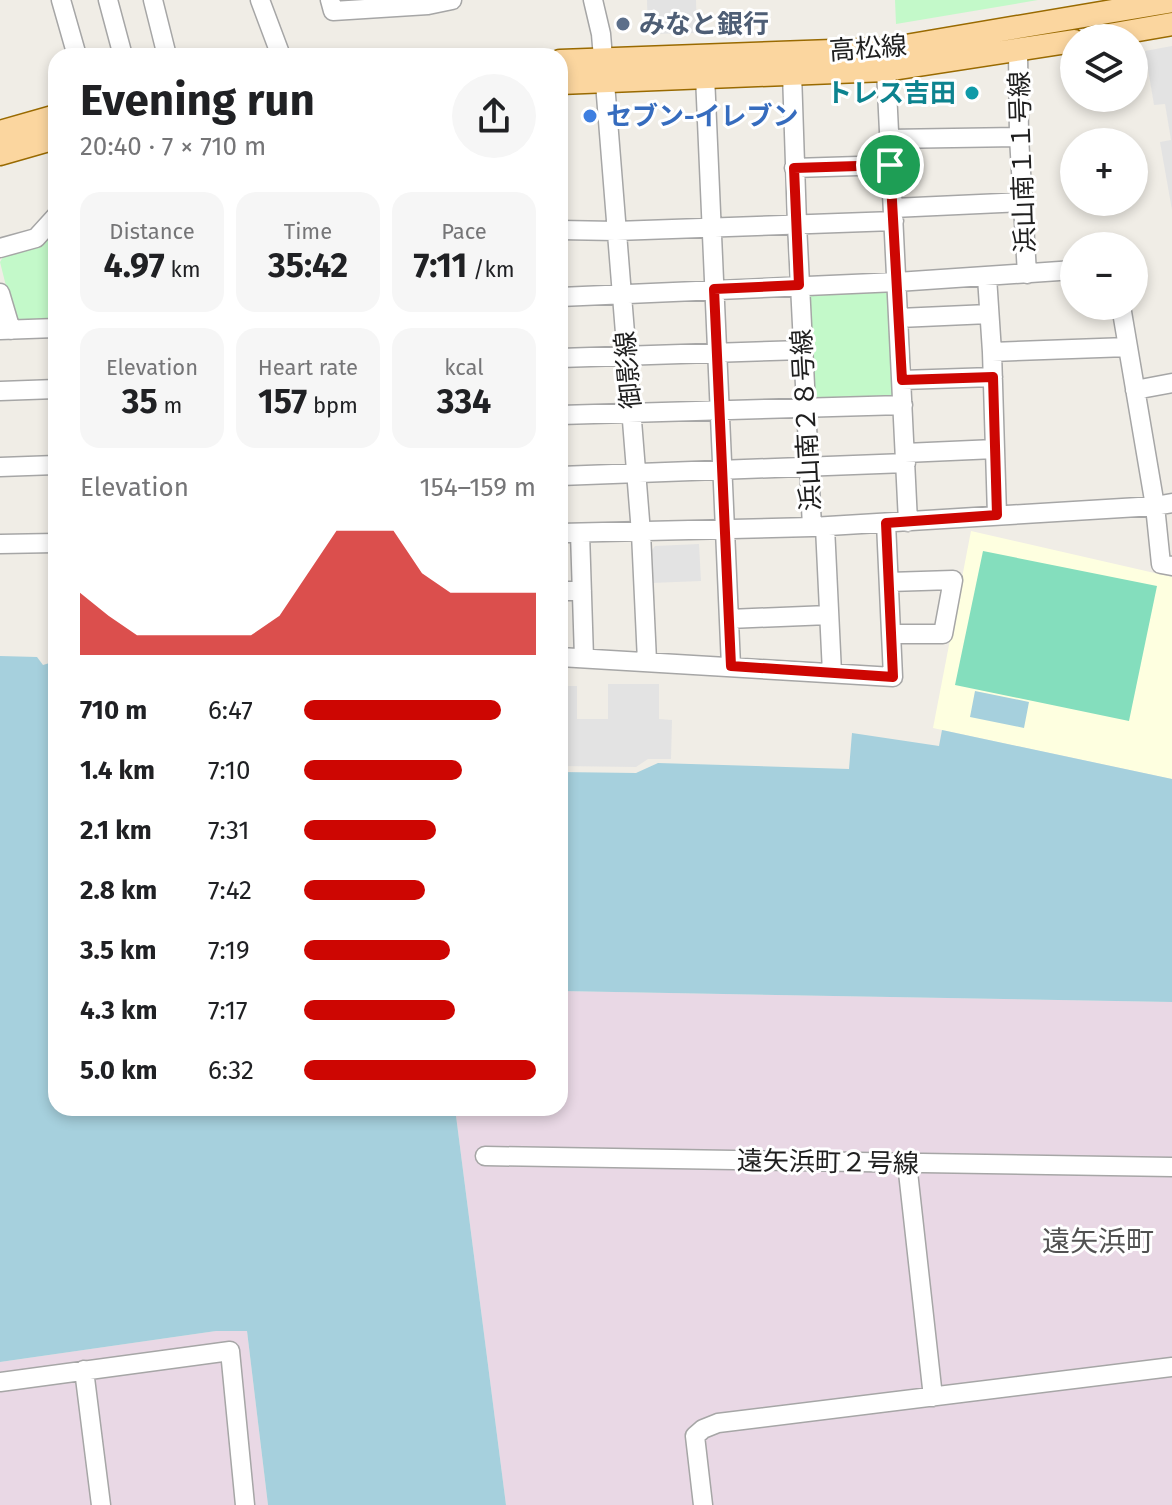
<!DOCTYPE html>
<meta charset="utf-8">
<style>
:root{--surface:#fff;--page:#f6f6f6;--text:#202124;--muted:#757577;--accent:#cd0602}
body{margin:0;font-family:"Fira Sans","Noto Sans JP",sans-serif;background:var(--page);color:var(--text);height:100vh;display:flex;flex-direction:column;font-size:30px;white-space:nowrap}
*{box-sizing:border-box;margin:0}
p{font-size:26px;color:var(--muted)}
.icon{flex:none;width:44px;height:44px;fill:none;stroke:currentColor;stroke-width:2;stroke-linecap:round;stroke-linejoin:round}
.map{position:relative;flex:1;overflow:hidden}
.panel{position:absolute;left:48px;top:48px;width:520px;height:1068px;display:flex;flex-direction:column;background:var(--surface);border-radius:24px;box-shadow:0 4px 12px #0003}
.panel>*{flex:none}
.tools{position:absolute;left:1060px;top:24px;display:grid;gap:16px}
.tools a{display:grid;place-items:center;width:88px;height:88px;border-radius:50%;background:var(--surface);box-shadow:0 4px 12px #0003;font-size:40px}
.pin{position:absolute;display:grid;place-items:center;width:68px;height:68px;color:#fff;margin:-34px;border:4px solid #fff;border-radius:50%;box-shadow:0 2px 8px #0007}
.round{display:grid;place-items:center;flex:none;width:84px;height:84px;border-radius:42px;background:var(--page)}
.overview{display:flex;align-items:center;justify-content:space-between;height:136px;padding:0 32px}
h1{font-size:44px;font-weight:700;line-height:60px}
.metrics{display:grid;grid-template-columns:repeat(3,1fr);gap:12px;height:136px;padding:8px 32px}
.metrics div{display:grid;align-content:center;border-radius:20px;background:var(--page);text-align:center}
.metrics b{font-size:34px;font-weight:700}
.metrics small{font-size:22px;font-weight:400}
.metrics p{font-size:22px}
.chart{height:224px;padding:16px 32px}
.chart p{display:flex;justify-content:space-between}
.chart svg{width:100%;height:144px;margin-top:8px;fill:var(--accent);opacity:.7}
ul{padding:0 32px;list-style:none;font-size:26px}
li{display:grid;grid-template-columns:128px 96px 1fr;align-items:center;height:60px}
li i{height:20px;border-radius:10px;background:var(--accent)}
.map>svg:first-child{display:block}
</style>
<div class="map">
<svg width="1172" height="1505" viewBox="0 0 1172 1505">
<rect width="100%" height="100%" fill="#f0ede6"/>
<path fill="#e9d8e5" d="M560,991L1172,1002V1505H506L455,1108H560Z
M216,1331H247L268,1505H0V1362Z"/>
<path fill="#feffe0" d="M971,531L1172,577V779L933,728Z"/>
<path fill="#c3f9c9" d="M895,0H1038L896,24Z
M56,230V322L21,323L14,318L0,262L3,257L41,246Z
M891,286L898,405L812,404L805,291Z"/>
<path fill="#84debd" d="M983,551L1157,586L1129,721L955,685Z"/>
<path fill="#e3e3e3" d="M647,0H696L697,33L648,34Z
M1172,46V210L1160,142L1171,140L1165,104L1154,105L1145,51Z
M699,544L701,581L651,583L650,553L655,546Z
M608,684H659V719L672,720L671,759H648L636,767L560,766V686H577V719H608Z"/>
<path fill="#a6d0dd" d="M0,656L37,657L43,665L56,661V1108H455L506,1505H268L247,1331H216L0,1362Z
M975,691L1029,702L1024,728L970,717Z
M942,730L1172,779V1002L560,991V772L636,773L658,763L849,769L852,733L939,746Z"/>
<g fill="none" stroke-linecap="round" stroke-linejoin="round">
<g stroke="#a6a6a6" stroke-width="21">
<path id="minor" d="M61,0L77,56
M108,0L123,56
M153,0L167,56
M260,0L281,56
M330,0L333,11L428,5L452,0
M593,0L601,34L603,58L641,533L647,661
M1018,51L1019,137L1027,274
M886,70L908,522
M792,73L797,224L812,527
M705,76L731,666
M888,139L1019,137
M794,168L890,165
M893,208L1023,202
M560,230L616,231L894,221
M0,248L36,238L56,216
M987,277L992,352L997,515
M0,293L11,330
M560,297L897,282L1074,270
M1121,306L1155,506L1161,564L1172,566
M899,318L989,314
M0,330L56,328
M992,352L1128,347
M560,358L803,350
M902,380L993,377
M1135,390L1172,383
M0,391L56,389
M560,415L903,405
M905,453L995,449
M0,467L56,465
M560,476L906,463
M825,527L832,673
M560,533L812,527L1155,506L1172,503
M580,533L584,658
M0,544L56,543
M889,582L953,580L943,634H891
M560,591H582
M729,619L829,615
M560,657L893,677L886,523
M485,1156L1172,1167
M907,1163L933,1397
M84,1370L101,1505
M0,1382L230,1351L245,1505
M703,1505L695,1436L703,1429L718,1423L1172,1367"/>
</g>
<g stroke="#996a01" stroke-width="25">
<path id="major" d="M1092,38L1172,24
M560,61L888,49L1172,1
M560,83L886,70L1074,41
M0,132L56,116
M0,154L56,138"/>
</g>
<use href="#minor" stroke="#fff" stroke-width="18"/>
<use href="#major" stroke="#fbd69f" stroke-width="22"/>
</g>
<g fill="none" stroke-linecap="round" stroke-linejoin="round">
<g stroke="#fff" stroke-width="16">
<path id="route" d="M890,165L902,380L993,377L997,515L886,523L893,677L731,666L714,289L799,285L794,168Z"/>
</g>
<use href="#route" stroke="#cd0602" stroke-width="10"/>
</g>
<circle fill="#5c6f8a" stroke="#fff" stroke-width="3" cx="623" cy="24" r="8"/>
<circle fill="#0f9aa8" stroke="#fff" stroke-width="3" cx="972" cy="93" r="8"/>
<circle fill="#3f7fe0" stroke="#fff" stroke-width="3" cx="590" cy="116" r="8"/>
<g text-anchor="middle" stroke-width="6" stroke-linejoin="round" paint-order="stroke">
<g font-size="26" font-weight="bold" fill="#4e5e75" stroke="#fff" text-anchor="start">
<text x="639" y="33">みなと銀行</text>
</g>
<g font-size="26" fill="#1f1f1f" stroke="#fff">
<text transform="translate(868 48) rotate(-4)" y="9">高松線</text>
<text transform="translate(1022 162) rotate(-92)" y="9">浜山南１１号線</text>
<text transform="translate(628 370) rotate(-95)" y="9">御影線</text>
<text transform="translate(806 420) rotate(-93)" y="9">浜山南２８号線</text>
<text transform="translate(828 1162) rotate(1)" y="9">遠矢浜町２号線</text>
</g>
<g font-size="26" font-weight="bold" fill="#0d838f" stroke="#fff" text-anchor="end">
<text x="956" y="102">トレス吉田</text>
</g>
<g font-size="26" font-weight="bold" fill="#366cbe" stroke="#fff" text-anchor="start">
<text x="606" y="125">セブン-イレブン</text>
</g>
<g font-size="28" fill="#525252" stroke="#fff">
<text x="1098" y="1251">遠矢浜町</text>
</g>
</g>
</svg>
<div class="tools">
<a><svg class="icon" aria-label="layers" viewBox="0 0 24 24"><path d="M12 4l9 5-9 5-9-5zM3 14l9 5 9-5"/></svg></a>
<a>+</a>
<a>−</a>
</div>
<div class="pin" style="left:890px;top:165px;background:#1e9e55"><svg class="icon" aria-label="arrive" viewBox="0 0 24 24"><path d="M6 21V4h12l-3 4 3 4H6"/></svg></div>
<section class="panel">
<div class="overview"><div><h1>Evening run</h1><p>20:40 · 7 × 710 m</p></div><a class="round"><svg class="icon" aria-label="share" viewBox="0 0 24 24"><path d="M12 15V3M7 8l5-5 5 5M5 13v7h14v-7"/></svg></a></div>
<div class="metrics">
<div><p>Distance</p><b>4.97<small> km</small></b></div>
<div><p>Time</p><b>35:42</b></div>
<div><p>Pace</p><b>7:11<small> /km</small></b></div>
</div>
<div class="metrics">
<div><p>Elevation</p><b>35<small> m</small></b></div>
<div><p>Heart rate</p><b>157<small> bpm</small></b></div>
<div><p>kcal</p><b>334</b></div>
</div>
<div class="chart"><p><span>Elevation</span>154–159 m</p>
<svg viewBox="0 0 160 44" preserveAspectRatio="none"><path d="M0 44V25L10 32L20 38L30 38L40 38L50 38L60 38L70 32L80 19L90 6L100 6L110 6L120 19L130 25L140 25L150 25L160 25V44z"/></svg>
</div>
<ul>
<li><b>710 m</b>6:47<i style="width:85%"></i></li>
<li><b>1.4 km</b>7:10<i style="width:68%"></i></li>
<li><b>2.1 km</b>7:31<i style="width:57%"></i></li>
<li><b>2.8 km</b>7:42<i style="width:52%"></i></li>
<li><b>3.5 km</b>7:19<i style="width:63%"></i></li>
<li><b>4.3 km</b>7:17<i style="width:65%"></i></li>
<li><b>5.0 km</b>6:32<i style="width:100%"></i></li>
</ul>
</section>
</div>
